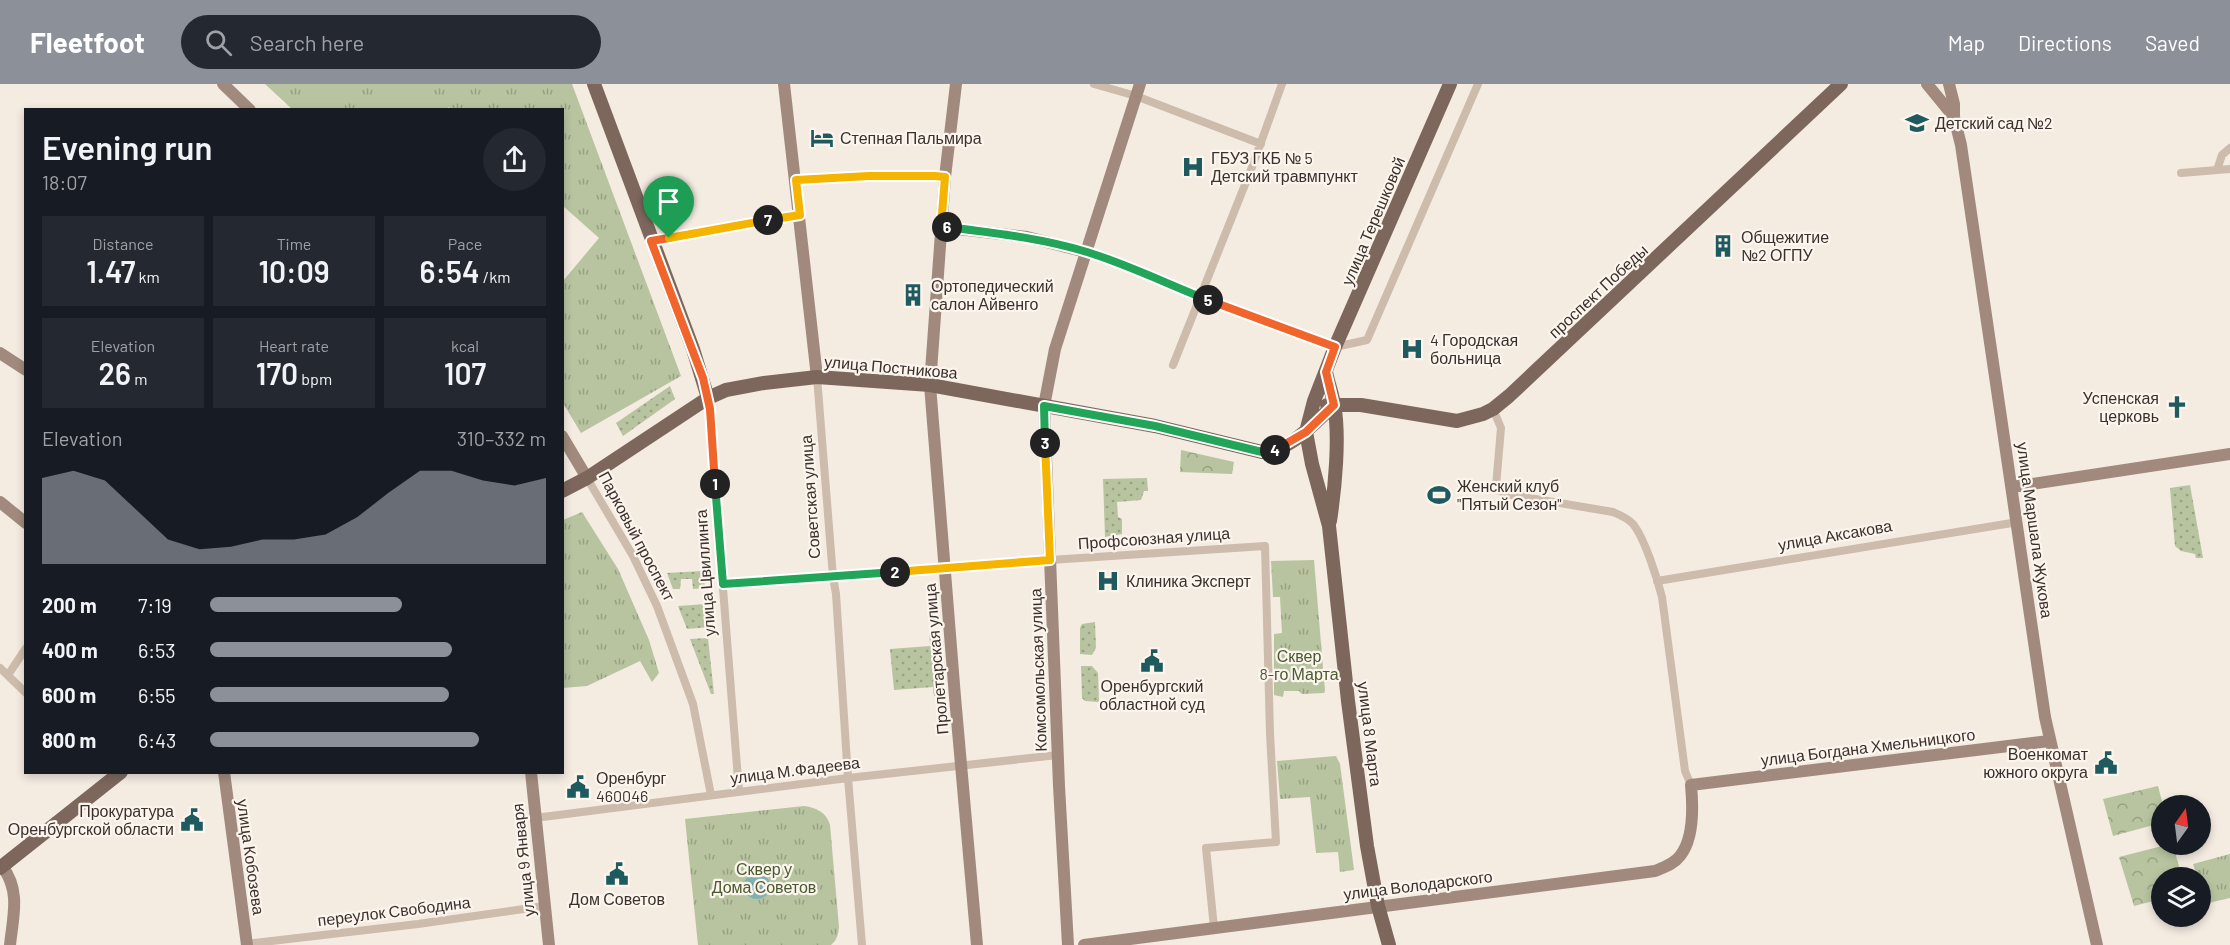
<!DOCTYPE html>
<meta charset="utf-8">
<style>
:root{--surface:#171b24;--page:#242831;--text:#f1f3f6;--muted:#9ea1a6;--accent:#8c9099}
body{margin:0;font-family:Barlow,sans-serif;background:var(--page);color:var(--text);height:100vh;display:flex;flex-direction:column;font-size:22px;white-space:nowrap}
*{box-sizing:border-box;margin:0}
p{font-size:20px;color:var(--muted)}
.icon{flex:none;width:33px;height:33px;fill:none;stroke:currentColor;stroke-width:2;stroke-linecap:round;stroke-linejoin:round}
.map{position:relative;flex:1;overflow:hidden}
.details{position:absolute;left:24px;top:24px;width:540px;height:666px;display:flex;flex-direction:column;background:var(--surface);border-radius:0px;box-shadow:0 3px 9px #0003}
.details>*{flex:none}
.needle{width:39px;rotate:14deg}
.buttons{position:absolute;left:2151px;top:711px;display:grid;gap:12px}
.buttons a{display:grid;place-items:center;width:60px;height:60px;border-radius:50%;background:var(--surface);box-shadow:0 3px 9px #0003;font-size:30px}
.pin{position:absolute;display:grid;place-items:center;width:51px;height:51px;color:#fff;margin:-62px -26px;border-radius:50% 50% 50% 0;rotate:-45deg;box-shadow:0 0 6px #0007}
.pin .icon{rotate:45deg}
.km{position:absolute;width:30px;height:30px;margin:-15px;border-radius:50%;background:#222;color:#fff;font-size:16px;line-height:30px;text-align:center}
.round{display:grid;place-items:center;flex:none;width:63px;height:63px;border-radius:32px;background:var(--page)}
.head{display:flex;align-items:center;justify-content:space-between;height:102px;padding:0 18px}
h1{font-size:33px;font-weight:600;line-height:45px}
.stats{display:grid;grid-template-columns:repeat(3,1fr);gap:9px;height:102px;padding:6px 18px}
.stats div{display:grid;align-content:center;border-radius:0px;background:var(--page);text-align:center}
.stats b{font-size:30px;font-weight:600}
.stats small{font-size:16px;font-weight:400}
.stats p{font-size:16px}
.chart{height:168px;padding:12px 18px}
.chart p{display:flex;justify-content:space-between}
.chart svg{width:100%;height:108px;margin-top:6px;fill:var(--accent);opacity:.7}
ul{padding:0 18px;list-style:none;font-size:20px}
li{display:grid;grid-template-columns:96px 72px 1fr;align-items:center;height:45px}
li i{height:15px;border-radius:8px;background:var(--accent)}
header{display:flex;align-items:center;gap:36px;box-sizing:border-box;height:84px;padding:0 30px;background:var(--accent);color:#fff}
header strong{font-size:28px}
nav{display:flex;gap:33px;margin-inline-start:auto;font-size:21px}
.search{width:420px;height:54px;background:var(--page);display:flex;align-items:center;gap:15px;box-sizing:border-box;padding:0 21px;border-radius:33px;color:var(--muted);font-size:22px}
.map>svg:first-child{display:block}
</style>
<header>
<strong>Fleetfoot</strong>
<div class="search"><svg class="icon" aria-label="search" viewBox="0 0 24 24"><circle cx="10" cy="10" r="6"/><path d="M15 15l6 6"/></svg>Search here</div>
<nav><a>Map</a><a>Directions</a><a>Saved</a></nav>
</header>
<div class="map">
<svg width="2230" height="861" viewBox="0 0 2230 861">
<defs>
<pattern id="grass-dots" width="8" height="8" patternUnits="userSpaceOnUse" patternTransform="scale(1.5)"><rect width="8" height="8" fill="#b8c4a0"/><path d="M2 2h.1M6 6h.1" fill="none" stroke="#97a083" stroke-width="1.8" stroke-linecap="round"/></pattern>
<pattern id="forest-crowns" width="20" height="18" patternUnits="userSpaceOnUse" patternTransform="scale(1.5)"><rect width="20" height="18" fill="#b8c4a0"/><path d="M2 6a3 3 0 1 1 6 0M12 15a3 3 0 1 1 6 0" fill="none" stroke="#97a083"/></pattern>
<pattern id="park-tufts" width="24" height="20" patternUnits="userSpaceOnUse" patternTransform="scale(1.5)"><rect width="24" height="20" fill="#b8c4a0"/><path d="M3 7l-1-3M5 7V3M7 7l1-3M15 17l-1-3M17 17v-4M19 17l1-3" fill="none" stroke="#97a083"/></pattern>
<pattern id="water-waves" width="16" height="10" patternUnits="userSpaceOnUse" patternTransform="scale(1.5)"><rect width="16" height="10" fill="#7fb0b2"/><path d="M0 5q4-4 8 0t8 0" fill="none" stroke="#699091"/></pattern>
</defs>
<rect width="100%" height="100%" fill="#f4ebe1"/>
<path fill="url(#grass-dots)" d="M670,302L675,315L623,352L616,339Z
M1147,394L1148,407H1144L1141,416L1117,418L1118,433L1122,435V450L1105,453L1103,395Z
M2190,401L2203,474H2196L2195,470L2181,467L2175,462L2170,404Z
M703,487L705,504L693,505L692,495H681L680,505H673L667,489Z
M706,520L709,543L687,545L678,522Z
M1095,538L1096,564L1092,571L1080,570V544L1082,540Z
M929,548H931L937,612H934L933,603L894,606L890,565L930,562Z
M708,554L714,610H711L690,555Z
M1081,582H1092L1098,589L1099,618L1085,617L1082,614Z"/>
<path fill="url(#forest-crowns)" d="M1181,366L1234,378L1232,390L1180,388Z
M2158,702L2163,721L2161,739L2113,752L2103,715Z
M2166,761H2173L2182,793L2162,794L2161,815L2134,822L2119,773Z"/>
<path fill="url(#park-tufts)" d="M265,0H572L681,292L581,349L563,319V197L599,154L563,122L562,26H451L449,23L446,26L292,25Z
M582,428L618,485L649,556L659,589L652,598L640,577L587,602L563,604V436Z
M1314,476L1325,607L1324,609L1302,610L1299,607H1284L1283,613L1274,611V550L1282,549L1280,513H1273L1271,477Z
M1336,672L1340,680L1354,786L1340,788L1338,768L1316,769L1310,713L1280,715L1277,677Z
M804,722C817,724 826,728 830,741L839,843C838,851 837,856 831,861H698L685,735Z
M2230,770V814L2204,820L2201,808L2200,794L2197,793L2193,780Z"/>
<path fill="#b8c4a0" d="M324,0H361L364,3L341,25H308L303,21Z
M383,0H405L433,25H365L366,24L363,21Z"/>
<path fill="url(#water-waves)" d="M744 802a13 13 0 1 1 26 0a13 13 0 1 1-26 0Z"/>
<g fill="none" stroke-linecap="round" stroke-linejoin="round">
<path stroke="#cdbbac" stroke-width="8" d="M1094,0L1136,12L1261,60
M2217,86L2230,85
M2181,89L2217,86L2222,71L2230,64
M796,96L869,92L945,93
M651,157L800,131
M1086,168L1335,263L1367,256L1478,0
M1173,281L1252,83L1282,0
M817,293L833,493L836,510L848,694L862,861
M708,314L739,708
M1493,325L1501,344L1496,402L1498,406L1506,410L1613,428C1620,431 1628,434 1633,440C1645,455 1657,494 1662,513L1685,687L1691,701
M587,394L633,472L657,522L693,620L711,711
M1657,497L2018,438
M723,500L1050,476L1265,462L1270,650L1276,758L1206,764L1214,844
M0,584L26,609
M8,591L26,564
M535,734L848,694L1058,671
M246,860L418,840L545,822"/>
<path stroke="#a18a7d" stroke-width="12" d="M223,0L250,26
M784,0L817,293
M956,0L945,93L930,301L955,613L977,861
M1927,0L1954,33L1961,61L2045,633L2097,861
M1949,0L1954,20V33
M941,143L1027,153L1086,168
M0,269L26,286
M562,352L587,394
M2012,403L2230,370
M0,418L26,439
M224,688L247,861
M531,688L549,861
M2,782C21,807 13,832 10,861
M1068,861L1059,702L1044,322L1055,265L1140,0
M1084,861L1655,787C1664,783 1674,780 1680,772C1694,755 1693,722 1691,701L2049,657"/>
<path stroke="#7d675c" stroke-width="14" d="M594,0L693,265L708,314
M1326,288C1328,298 1332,309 1334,320C1340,352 1335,404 1330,437
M1327,321H1361L1457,337L1483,330L1493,325L1509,312L1841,0
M562,407L587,394L708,314L726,306L764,299L817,293L930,301L1155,342L1262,368C1292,366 1313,340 1334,321
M0,784L121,688
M1389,861L1378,822L1367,762L1348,617L1329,442L1312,380L1306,348L1314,317L1335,263L1450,0"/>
</g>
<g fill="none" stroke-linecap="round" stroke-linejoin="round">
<g stroke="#fff" stroke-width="12">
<path id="split-1" d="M669,154L651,157L703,294L710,325L715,400"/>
</g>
<g stroke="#fff" stroke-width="12">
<path id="split-2" d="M715,400L723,500L895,488"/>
</g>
<g stroke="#fff" stroke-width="12">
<path id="split-3" d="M895,488L1050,476L1045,359"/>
</g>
<g stroke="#fff" stroke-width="12">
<path id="split-4" d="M1045,359L1044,322L1155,342L1262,368L1275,366"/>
</g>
<g stroke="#fff" stroke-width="12">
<path id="split-5" d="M1208,216L1335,263L1326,288L1334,321L1306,348L1275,366"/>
</g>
<g stroke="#fff" stroke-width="12">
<path id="split-6" d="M947,143C994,149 1041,154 1087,168C1129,181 1167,200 1208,216"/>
</g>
<g stroke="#fff" stroke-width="12">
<path id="split-7" d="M768,136L800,131L796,96L869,92H935L945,93L941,142L947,143"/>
</g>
<g stroke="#fff" stroke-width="12">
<path id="split-8" d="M669,154L768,136"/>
</g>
<use href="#split-1" stroke="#f0652b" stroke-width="8"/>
<use href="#split-2" stroke="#22a559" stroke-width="8"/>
<use href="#split-3" stroke="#f5b400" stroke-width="8"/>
<use href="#split-4" stroke="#22a559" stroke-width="8"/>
<use href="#split-5" stroke="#f0652b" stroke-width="8"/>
<use href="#split-6" stroke="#22a559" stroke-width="8"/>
<use href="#split-7" stroke="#f5b400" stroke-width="8"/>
<use href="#split-8" stroke="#f5b400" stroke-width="8"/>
</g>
<defs>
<g id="school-bare" transform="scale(1.8)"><path d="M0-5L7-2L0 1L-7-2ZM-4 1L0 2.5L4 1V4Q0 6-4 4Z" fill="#1f5a5e" stroke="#fbf5ee" stroke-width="2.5" paint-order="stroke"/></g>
<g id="hotel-bare" transform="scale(1.8)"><path d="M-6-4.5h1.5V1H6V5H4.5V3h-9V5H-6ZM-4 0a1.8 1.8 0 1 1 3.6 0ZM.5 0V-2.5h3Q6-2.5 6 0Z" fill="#1f5a5e" stroke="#fbf5ee" stroke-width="2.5" paint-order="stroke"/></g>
<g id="hospital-bare" transform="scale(1.8)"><path d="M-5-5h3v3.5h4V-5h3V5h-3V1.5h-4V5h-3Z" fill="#1f5a5e" stroke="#fbf5ee" stroke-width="2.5" paint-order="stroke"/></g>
<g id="building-bare" transform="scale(1.8)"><path d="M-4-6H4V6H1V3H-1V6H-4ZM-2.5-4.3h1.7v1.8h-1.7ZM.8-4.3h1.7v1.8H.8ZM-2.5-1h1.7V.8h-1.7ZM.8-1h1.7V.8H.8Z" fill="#1f5a5e" stroke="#fbf5ee" stroke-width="2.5" paint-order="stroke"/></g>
<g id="church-bare" transform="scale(1.8)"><path d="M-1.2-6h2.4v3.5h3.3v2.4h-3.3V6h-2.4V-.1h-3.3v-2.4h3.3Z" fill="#1f5a5e" stroke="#fbf5ee" stroke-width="2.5" paint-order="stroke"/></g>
<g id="stadium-bare" transform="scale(1.8)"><path d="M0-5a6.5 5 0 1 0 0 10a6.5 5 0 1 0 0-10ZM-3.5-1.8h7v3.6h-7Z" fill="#1f5a5e" stroke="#fbf5ee" stroke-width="2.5" paint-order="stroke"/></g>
<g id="civic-bare" transform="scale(1.8)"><path d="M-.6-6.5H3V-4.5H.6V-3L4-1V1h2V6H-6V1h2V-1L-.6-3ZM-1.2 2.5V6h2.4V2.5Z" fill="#1f5a5e" stroke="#fbf5ee" stroke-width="2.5" paint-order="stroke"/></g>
</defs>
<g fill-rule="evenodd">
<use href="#school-bare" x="1917" y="39"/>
<use href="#hotel-bare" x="822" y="54"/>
<use href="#hospital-bare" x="1193" y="83"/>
<use href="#building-bare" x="1723" y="162"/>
<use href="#building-bare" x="913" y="211"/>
<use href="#hospital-bare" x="1412" y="265"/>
<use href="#church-bare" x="2177" y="323"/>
<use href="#stadium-bare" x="1439" y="411"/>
<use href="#hospital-bare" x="1108" y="497"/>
<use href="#civic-bare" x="1152" y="577"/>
<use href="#civic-bare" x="2106" y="679"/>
<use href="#civic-bare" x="578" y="703"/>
<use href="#civic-bare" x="192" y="736"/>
<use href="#civic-bare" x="617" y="790"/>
</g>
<g text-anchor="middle" stroke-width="4.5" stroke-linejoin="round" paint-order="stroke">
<g font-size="16" fill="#3b302b" stroke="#fbf5ee" text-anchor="start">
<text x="1935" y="45">Детский сад №2</text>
<text x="840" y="60">Степная Пальмира</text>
<text x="1211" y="80">ГБУЗ ГКБ № 5<tspan x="1211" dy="18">Детский травмпункт</tspan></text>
<text x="1741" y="159">Общежитие<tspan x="1741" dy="18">№2 ОГПУ</tspan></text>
<text x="931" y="208">Ортопедический<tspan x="931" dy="18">салон Айвенго</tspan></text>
<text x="1430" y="262">4 Городская<tspan x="1430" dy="18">больница</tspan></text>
<text x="2159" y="320" text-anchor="end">Успенская<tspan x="2159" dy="18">церковь</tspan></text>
<text x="1457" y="408">Женский клуб<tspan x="1457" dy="18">"Пятый Сезон"</tspan></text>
<text x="1126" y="503">Клиника Эксперт</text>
<text x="1152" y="608" text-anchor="middle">Оренбургский<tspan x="1152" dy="18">областной суд</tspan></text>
<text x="2088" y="676" text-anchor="end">Военкомат<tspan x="2088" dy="18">южного округа</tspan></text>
<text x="596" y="700">Оренбург<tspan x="596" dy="18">460046</tspan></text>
<text x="174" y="733" text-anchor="end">Прокуратура<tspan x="174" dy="18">Оренбургской области</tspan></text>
<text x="617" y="821" text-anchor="middle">Дом Советов</text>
</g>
<g font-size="16" fill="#3b302b" stroke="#fbf5ee">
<text transform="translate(1373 137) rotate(-67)" y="6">улица Терешковой</text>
<text transform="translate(1598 207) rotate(-43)" y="6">проспект Победы</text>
<text transform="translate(891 283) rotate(5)" y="6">улица Постникова</text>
<text transform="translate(810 413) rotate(-94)" y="6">Советская улица</text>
<text transform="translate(2035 446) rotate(82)" y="6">улица Маршала Жукова</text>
<text transform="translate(1835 451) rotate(-10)" y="6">улица Аксакова</text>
<text transform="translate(637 452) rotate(62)" y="6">Парковый проспект</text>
<text transform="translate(1154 454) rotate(-4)" y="6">Профсоюзная улица</text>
<text transform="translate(705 489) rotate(-94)" y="6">улица Цвиллинга</text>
<text transform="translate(936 575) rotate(-95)" y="6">Пролетарская улица</text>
<text transform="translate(1038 586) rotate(-92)" y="6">Комсомольская улица</text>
<text transform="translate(1370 650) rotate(83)" y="6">улица 8 Марта</text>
<text transform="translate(1868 663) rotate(-7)" y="6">улица Богдана Хмельницкого</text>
<text transform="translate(795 686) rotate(-7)" y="6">улица М.Фадеева</text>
<text transform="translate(251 773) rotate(82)" y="6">улица Кобозева</text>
<text transform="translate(523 776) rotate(-96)" y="6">улица 9 Января</text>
<text transform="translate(1418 801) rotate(-7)" y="6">улица Володарского</text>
<text transform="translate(394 827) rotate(-7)" y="6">переулок Свободина</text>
</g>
<g font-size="16" fill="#4a5a2e" stroke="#fbf5ee">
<text x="1299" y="578">Сквер<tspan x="1299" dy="18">8-го Марта</tspan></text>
<text x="764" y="791">Сквер у<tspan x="764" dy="18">Дома Советов</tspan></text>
</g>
</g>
</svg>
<div class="buttons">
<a><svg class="needle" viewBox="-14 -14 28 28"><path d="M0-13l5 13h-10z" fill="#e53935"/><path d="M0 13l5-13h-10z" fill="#9ea1a6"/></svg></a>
<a><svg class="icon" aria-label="layers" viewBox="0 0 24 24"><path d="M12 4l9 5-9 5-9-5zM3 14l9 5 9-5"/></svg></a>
</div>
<div class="pin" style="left:669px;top:154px;background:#1e9e55"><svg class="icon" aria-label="arrive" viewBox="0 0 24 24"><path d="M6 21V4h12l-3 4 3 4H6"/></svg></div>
<b class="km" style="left:715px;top:400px">1</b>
<b class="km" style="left:895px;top:488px">2</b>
<b class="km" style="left:1045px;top:359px">3</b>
<b class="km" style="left:1275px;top:366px">4</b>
<b class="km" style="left:1208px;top:216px">5</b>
<b class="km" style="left:947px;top:143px">6</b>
<b class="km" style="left:768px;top:136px">7</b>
<section class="details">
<div class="head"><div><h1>Evening run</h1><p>18:07</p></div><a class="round"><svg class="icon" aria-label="share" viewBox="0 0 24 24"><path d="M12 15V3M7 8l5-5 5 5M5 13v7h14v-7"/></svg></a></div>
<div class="stats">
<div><p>Distance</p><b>1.47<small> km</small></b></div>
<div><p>Time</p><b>10:09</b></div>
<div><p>Pace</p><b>6:54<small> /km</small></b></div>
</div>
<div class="stats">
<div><p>Elevation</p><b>26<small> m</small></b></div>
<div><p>Heart rate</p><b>170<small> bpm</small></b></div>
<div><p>kcal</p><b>107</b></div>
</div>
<div class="chart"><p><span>Elevation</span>310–332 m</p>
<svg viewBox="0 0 160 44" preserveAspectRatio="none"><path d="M0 44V9L10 6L20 10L30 22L40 34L50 38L60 37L70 34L80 34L90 32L100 25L110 15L120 6L130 6L140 10L150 12L160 9V44z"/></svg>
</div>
<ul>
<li><b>200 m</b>7:19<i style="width:57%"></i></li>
<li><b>400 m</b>6:53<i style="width:72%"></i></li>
<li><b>600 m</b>6:55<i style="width:71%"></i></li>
<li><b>800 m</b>6:43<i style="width:80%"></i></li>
</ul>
</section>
</div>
